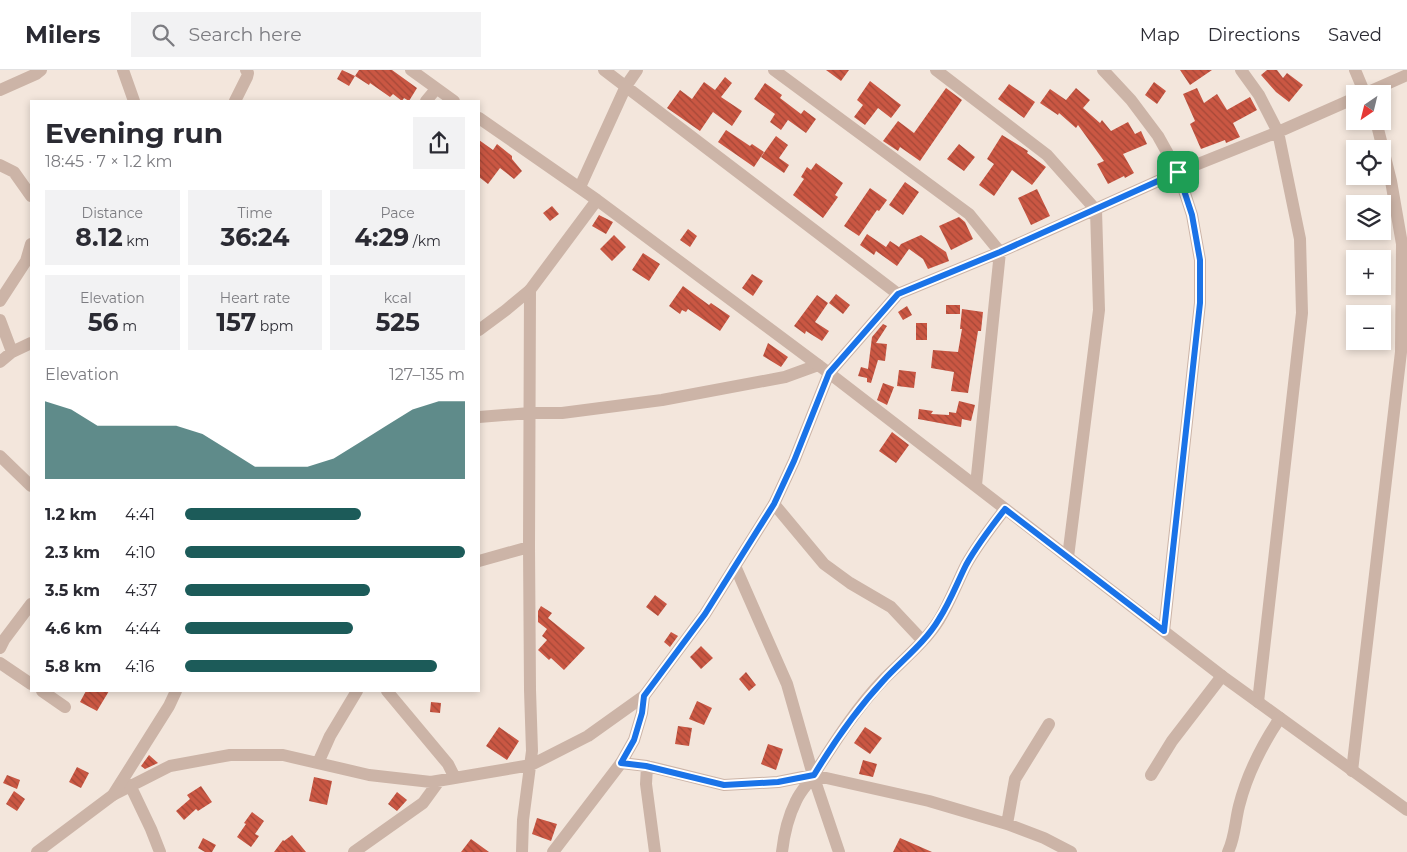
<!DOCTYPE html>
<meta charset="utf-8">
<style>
:root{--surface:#fff;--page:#f2f2f3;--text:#2b2b33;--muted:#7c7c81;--line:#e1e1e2;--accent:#1c5b59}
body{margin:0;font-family:Montserrat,sans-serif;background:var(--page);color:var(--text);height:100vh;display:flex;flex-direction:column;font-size:19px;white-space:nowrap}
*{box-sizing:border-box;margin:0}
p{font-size:16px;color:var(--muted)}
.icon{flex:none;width:28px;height:28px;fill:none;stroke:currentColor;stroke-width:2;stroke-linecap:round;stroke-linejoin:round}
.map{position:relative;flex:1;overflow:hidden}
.panel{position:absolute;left:30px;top:30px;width:450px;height:592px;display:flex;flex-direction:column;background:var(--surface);border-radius:0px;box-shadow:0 2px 8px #0003}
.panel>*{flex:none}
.needle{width:32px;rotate:215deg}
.buttons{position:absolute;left:1346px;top:15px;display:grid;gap:10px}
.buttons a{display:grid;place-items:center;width:45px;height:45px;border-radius:0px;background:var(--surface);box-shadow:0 2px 8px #0003;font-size:25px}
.pin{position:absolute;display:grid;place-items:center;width:42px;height:42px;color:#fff;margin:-21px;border-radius:10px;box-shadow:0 2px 8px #0006}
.round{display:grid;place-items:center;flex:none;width:52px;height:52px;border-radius:0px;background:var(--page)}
.overview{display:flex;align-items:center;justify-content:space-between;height:85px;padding:0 15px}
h1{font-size:28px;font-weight:700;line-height:38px}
.figures{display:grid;grid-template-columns:repeat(3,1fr);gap:8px;height:85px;padding:5px 15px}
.figures div{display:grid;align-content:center;border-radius:0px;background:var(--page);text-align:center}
.figures b{font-size:25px;font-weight:700}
.figures small{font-size:14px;font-weight:400}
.figures p{font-size:14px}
.chart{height:140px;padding:10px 15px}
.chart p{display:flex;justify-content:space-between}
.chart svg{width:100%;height:90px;margin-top:5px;fill:var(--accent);opacity:.7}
ul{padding:0 15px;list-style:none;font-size:16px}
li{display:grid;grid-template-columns:80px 60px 1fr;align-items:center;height:38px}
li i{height:12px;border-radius:6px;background:var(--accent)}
header{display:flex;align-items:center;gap:30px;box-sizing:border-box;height:70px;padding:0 25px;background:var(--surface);border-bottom:1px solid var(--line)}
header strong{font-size:24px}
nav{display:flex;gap:28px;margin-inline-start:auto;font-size:18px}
.search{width:350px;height:45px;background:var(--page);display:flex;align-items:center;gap:12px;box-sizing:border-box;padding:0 18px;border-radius:0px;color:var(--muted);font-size:19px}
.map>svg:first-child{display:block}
</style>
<header>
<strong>Milers</strong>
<div class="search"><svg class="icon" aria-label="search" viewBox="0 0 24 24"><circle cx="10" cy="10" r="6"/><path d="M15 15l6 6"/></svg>Search here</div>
<nav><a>Map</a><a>Directions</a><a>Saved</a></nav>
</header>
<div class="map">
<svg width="1407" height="782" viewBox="0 0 1407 782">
<defs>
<pattern id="building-back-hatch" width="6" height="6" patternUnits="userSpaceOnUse" patternTransform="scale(1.25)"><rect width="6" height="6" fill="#ca5743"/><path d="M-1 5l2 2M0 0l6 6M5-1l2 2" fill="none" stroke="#a54838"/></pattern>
</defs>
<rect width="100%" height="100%" fill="#f3e6dc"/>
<path fill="url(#building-back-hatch)" d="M342,0L355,6L349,16L337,9Z
M359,0H392L417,18L409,31L404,28L402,31L393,24L390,27L370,13L369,15L355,6Z
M826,0H849L841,11Z
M1180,0H1212L1190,15Z
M1267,0H1277L1283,8L1287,3L1303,15L1289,32L1276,22L1261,5Z
M725,7L732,13L721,27L742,41L732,56L713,42L700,61L667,38L680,20L692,29L704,12L715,20Z
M870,11L901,35L891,48L878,38L865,55L854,47L863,35L857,30Z
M1154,12L1166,21L1157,34L1145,25Z
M765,13L782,25L780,28L801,44L804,40L816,49L806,63L788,50L781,60L770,52L775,44L754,29Z
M1009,14L1035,32L1024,48L998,29Z
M946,18L962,30L920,91L900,77L898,81L883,71L898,51L914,63Z
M1076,18L1090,30L1083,38L1100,53L1102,50L1111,61L1128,52L1135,64L1141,61L1147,74L1123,84L1134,103L1125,108L1124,106L1108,114L1097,94L1104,91L1078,55L1076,58L1059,43L1058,45L1040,33L1050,19L1066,30Z
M1197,18L1204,33L1217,24L1227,40L1250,27L1257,40L1233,53L1240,67L1226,73L1225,70L1201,79L1190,54L1195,51L1183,24Z
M726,60L750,76L752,74L764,82L754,97L718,72Z
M1002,65L1028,81L1027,83L1046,97L1032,115L1012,100L994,126L979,115L994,94L987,89Z
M776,66L788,75L779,88L789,95L784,103L761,87Z
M479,70L493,80L497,74L512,86V89L522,101L514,109L500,98L488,114L479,107Z
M959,74L975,87L964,101L947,89Z
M816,93L843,113L835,125L838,127L823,148L793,125L804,109L801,107L807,97L811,100Z
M905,112L919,122L903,145L889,135Z
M870,118L887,130L879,141L877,140L859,166L844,156Z
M1037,119L1050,146L1031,155L1018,128Z
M552,136L559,144L550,151L543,143Z
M599,145L613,152L606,164L592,156Z
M959,147L965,152L973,169L951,180L939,156Z
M688,159L697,166L690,177L680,170Z
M867,164L886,177L890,171L899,177L901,174L921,165L946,182L949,191L928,199L923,189L909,179L897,196L876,181L874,185L860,175Z
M614,165L626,177L612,191L600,179Z
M643,183L660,194L649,211L632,200Z
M752,204L763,211L753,226L742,218Z
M683,216L709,235L711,233L730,246L720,261L688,239L686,242L682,240L680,244L669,236Z
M836,224L850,235L843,244L829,233Z
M817,225L828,233L815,252L829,261L822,271L806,261L805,264L794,256Z
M946,235H960V244H946Z
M907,236L912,245L903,250L898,242Z
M962,239L983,242L981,261H978L968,323L951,321L954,302L931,298L933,280L958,282L962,259H960Z
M916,253H927V270H916Z
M883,254L887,256L876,273L887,274L885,291L878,290L871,313L867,312V308L858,306L861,297L868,299L872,267Z
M768,273L788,287L781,297L763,286Z
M899,300L916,302L914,318L897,316Z
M883,313L894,317L887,335L877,330Z
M959,331L975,335L971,351L962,349L961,357L918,349L919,339L933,341L931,344L949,345V342L956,343Z
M892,362L909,375L896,393L879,381Z
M655,525L667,534L658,546L646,537Z
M541,536L552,543L548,548L585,578L564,600L551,588L549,590L538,580L547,570L542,566L547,559L538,552V541Z
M671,562L678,566L670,577L664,572Z
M701,576L713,588L701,599L690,587Z
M746,602L756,615L749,621L739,609Z
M86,621H109L97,641L80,632Z
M697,631L712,638L704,655L689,649Z
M431,632L441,633L440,643L430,642Z
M678,656L692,658L689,676L675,674Z
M499,657L519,671L507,690L486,676Z
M865,657L882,668L870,684L854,673Z
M768,674L783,679L776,700L761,694Z
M149,685L158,693L145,699L141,696Z
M863,690L877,694L873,707L859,704Z
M77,697L89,703L81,718L69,712Z
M7,705L20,710L17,719L3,713Z
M314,707L332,711L327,735L309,731Z
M201,716L212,732L198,741L196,739L184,750L176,741L190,729L187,725Z
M14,721L25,729L17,741L6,734Z
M397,722L407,730L397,741L388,734Z
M252,742L264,751L255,764L259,766L251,777L237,767L246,754L244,753Z
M537,748L557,754L551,771L532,764Z
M292,765L306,782H274L283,770L284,771Z
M203,768L216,775L212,782H205L198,778Z
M900,768L932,782H893Z
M471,769L489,782H461Z"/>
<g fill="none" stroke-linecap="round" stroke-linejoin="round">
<path stroke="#ccb4a7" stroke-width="12" d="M123,0L134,31
M604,0L898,224
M774,0L969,144L1000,182L976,415
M936,0L1047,85L1096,140L1099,240L1068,487
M1103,0L1131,30L1158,66L1178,102L1192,145L1200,190V233L1164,561
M1241,0L1259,25L1278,62L1300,169L1302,243L1258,632
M1355,0L1365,24
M0,20L36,4L41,0
M1364,24L1407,5
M235,31L247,7L248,3L246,0
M426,31L436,19
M0,95L14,102L31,126
M580,117L626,16L637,0
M0,231L26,191L31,174
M0,250L12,282
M0,292L12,282L31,273
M829,303L898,224L1000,182L1178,102L1278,62L1355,28
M479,347L530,343H562L662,330L785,307L818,295
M0,386L31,416
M774,434L824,494L850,513L891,537L922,570
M479,491L529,477
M735,496L787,614L813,705L839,782
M0,578L4,570L31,534
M0,593L31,614
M42,621L65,637
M387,621L448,694L455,708
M318,693L330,666L357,621
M621,693L647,696L724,715L778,712L813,705L929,731L1007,754L1044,768L1071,782
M647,696L646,714L655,782
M1352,701L1401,282L1402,174L1391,111L1376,51
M1151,705L1172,671L1222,606
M130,715L151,759L160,782
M113,725L170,696L230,685H283L369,705L431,712L531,695L588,666L644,626
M1007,754L1015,709L1049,654
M354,782L423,733L439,711
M522,782L523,750L532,681L530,620L529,477L530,220
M782,782C784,764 788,747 796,731C801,720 809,713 815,703C836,670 857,637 885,608C903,590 926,571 939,550C950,532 957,513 966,495C977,475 991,457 1005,439
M1228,782C1235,767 1235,752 1239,736C1247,704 1262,675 1280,648"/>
<path stroke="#ccb4a7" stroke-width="12" d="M411,0L454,31
M479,48L597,130L829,303L1222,606L1407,740
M479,260L506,240L530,220L597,130
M37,782L113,725L169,636L176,621
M553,782L621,693L634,670L642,643L644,626L705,544L774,434L794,391L829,303"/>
</g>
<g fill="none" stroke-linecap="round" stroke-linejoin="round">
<g stroke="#fff" stroke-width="10">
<path id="route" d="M1178,102L1192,145L1200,190V233L1164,561L1005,439C991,457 977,475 966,495C957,513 950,532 939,549C925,573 901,591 883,611C856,640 834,672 814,705L778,712L724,715L646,696L621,693L634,670L642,643L644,626L705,544L774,434L794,391L829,303L898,224L1000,182Z"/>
</g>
<use href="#route" stroke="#1a73e8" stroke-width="6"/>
</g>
</svg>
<div class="buttons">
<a><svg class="needle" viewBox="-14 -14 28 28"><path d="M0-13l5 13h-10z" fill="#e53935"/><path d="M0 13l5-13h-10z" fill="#7c7c81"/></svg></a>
<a><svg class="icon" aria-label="locate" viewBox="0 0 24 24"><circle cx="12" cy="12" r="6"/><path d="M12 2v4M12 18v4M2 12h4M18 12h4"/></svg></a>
<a><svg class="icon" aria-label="layers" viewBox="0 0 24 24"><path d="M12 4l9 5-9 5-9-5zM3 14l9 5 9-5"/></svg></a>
<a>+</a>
<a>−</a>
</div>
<div class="pin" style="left:1178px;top:102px;background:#1e9e55"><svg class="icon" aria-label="arrive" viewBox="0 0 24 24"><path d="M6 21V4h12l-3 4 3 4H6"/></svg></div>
<section class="panel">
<div class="overview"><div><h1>Evening run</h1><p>18:45 · 7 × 1.2 km</p></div><a class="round"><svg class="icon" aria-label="share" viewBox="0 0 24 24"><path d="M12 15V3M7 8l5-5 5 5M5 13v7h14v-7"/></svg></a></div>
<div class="figures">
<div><p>Distance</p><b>8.12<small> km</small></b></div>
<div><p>Time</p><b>36:24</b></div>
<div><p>Pace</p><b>4:29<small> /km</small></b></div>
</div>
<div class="figures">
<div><p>Elevation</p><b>56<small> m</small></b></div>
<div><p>Heart rate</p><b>157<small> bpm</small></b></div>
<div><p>kcal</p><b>525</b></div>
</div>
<div class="chart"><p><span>Elevation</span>127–135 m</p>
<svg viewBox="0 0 160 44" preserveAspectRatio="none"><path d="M0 44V6L10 10L20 18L30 18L40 18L50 18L60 22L70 30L80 38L90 38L100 38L110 34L120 26L130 18L140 10L150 6L160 6V44z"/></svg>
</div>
<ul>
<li><b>1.2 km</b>4:41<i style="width:63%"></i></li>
<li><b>2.3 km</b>4:10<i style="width:100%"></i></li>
<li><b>3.5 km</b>4:37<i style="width:66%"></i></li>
<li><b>4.6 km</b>4:44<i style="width:60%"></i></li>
<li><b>5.8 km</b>4:16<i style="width:90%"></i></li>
</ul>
</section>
</div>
